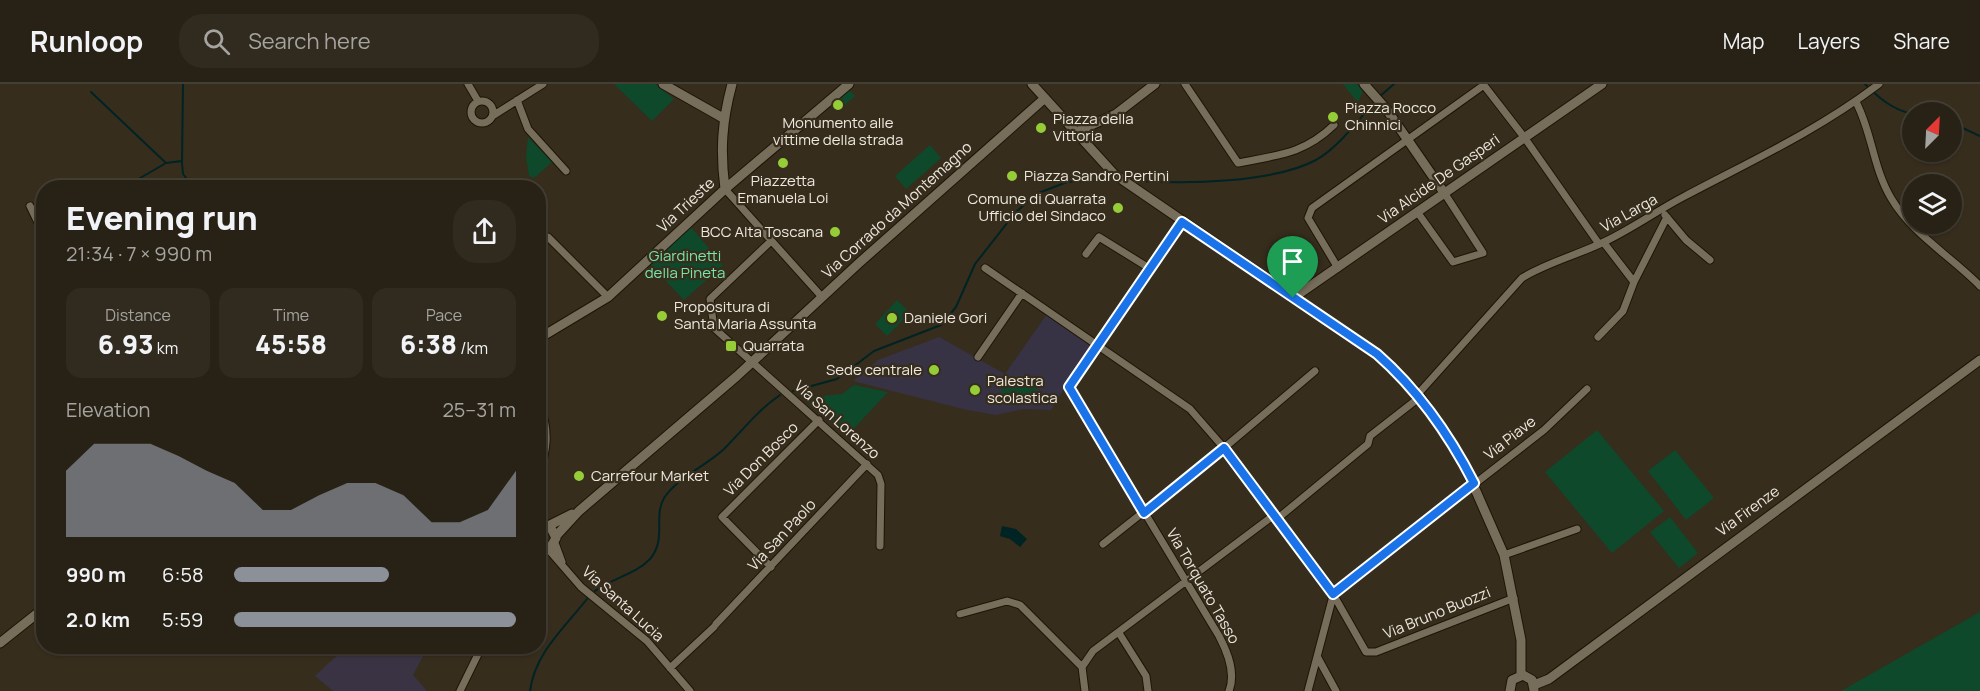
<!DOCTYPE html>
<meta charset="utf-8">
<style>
:root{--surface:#282216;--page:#302a1f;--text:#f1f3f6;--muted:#a5a4a1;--line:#443f35;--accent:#8c9099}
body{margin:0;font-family:Manrope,sans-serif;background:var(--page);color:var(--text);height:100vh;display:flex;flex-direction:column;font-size:22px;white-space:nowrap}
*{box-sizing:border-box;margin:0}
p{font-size:20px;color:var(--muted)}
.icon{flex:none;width:33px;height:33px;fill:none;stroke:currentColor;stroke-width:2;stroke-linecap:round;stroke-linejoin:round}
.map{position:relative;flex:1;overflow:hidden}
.sheet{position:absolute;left:36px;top:96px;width:510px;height:474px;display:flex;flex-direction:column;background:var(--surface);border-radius:24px;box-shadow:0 2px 4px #0004,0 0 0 2px var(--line)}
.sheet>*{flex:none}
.needle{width:39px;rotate:24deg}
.buttons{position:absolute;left:1902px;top:18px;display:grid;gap:12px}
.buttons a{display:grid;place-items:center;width:60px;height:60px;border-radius:50%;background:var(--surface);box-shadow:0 2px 4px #0004,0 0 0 2px var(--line);font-size:30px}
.pin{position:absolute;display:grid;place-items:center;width:51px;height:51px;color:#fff;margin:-62px -26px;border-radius:50% 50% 50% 0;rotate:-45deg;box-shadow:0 0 6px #0007}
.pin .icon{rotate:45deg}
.round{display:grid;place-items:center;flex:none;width:63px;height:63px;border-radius:24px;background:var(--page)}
.head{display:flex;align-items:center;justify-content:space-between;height:102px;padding:0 30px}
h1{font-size:33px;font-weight:800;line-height:45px}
.figures{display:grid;grid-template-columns:repeat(3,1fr);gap:9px;height:102px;padding:6px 30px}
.figures div{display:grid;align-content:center;border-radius:15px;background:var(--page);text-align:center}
.figures b{font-size:26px;font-weight:800}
.figures small{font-size:16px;font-weight:400}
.figures p{font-size:16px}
.chart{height:168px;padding:12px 30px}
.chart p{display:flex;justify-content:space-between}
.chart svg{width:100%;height:108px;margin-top:6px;fill:var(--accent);opacity:.7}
ul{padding:0 30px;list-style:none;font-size:20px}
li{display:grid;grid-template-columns:96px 72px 1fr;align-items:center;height:45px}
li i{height:15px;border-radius:8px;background:var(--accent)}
header{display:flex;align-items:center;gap:36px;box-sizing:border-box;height:84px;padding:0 30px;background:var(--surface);border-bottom:2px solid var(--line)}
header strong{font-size:28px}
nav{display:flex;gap:33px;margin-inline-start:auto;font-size:21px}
.search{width:420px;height:54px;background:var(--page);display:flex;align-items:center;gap:15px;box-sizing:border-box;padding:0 21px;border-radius:24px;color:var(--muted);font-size:22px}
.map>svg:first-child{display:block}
</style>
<header>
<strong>Runloop</strong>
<div class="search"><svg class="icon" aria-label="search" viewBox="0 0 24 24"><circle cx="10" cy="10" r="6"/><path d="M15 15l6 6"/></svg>Search here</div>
<nav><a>Map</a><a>Layers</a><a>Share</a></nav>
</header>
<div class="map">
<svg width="1980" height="607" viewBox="0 0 1980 607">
<rect width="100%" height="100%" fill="#362d1d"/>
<path fill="#393343" d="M346,563H428L413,591L427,607H333L315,592Z"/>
<path fill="#373344" d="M1047,230L1091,260L1051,326L1024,325L996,331L967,326L853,297L878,276L939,253L1005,290Z"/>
<path fill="#0e492b" d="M614,0H655L674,15L652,37Z
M1343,0H1356L1363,6L1358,19Z
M849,6L855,12L837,28L831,22Z
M528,53L552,78L534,94L529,92L526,73Z
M930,61L941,74L906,105L895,92Z
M689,141L723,181L684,216L649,179Z
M897,216L910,229L887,252L875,240Z
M1036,297L1037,315L1002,316L1001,298Z
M854,301L888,308L847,352L803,314L842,310Z
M1597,346L1664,427L1612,469L1545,388Z
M1675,366L1714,414L1686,436L1648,387Z
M1670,433L1698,469L1679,484L1650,448Z
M1980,528V607H1841Z"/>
<path fill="#002324" d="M1002,442L1016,445L1027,455L1020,463L1010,455L1000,452Z"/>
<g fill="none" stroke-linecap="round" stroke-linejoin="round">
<path stroke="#002324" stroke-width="2" d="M183,0L182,79L183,90L194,104
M1865,0C1880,15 1892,25 1912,30
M91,8L166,79
M1379,13L1394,0
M1952,39L1980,52
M1138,97C1186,100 1273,99 1316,76C1339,63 1358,36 1375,17
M123,104L166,79L182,77
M793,307L837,295L874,267L941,241L956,223L975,180L1015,129L1036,110L1067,98L1110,96
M595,507C612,494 635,491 650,475C667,455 653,433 664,414C678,393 706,382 724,365C743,346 758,326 780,311
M530,607C535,569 564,544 587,515"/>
<g stroke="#1d1506" stroke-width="9">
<path id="minor" d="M468,0L478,17
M1185,0L1238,79C1278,71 1304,70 1334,41
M1483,0L1524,53L1599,160
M517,16L528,45L566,87
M471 28a11 11 0 1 1 22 0a11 11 0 1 1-22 0Z
M1856,18C1872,48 1873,84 1891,114C1912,150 1952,173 1980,202
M494,31L543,0
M725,105L822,213
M30,122L44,151
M1418,129L1453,178L1483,169L1445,110
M1665,131L1686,156L1710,176
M1181,138L1069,303L1219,552C1228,569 1236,589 1229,607
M538,150L548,153L608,213
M771,157L710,215L714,244L878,391L881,400L880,462
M1086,170L1099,153L1149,184
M985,184L1190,325L1224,364L1333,510L1366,568H1376L1514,514
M1338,184L1308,134L1312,124L1484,1
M1634,198L1667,133
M1598,253L1623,227L1634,198L1604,159
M978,273L1022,209
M1418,310L1522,194C1548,178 1578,171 1606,157C1633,144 1658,126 1685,112C1753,76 1817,47 1879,0
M1277,435L1368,360L1370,352L1420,313
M555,459L562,478
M1103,460L1224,364L1315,287
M548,465L581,503L647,557L690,607
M1504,471L1577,445
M771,483L722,433L819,336
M1333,510L1544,346L1587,305
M960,530L1007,517L1020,521L1082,583L1085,607
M716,540L867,380
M1119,549L1146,592L1148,607
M1318,574L1336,607
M1082,583L1093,567L1274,431
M670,584L714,543
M460,607L482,562
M1308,607L1333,512"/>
</g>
<g stroke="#1d1506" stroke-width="11">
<path id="tertiary" d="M663,0L723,34
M1032,0L1114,90L1377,270L1418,310L1447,351L1465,382L1504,471L1521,556V591
M1364,0L1387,26L1445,110
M1076,48L1116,30L1155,0
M725,105C720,67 722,37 732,0
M1293,214L1602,0
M538,255L608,213L725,105L849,0
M538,318C549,348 546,363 538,394
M538,442L551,444L556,454L550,464L538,466
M548,442L572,430
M556,452L579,427L737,292L859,179L1045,14
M0,559L44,524
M1534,601L1549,595L1980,276
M1510,607L1512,596L1523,591L1532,596L1534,606"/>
</g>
<use href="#minor" stroke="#776d5b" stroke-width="7"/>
<use href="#tertiary" stroke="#776d5b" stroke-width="9"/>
</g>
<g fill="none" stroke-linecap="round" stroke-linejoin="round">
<g stroke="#fff" stroke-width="12">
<path id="route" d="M1182,138L1377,270C1419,307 1449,350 1474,399L1333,510L1224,364L1144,429L1069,303Z"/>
</g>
<use href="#route" stroke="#1a73e8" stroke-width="8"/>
</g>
<g fill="#97cc39" stroke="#362d1d" stroke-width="2">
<circle cx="838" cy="21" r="6"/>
<circle cx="1333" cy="33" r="6"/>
<circle cx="1041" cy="44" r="6"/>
<circle cx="783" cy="79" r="6"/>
<circle cx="1012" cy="92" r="6"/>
<circle cx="1118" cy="124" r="6"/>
<circle cx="835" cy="148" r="6"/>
<circle cx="662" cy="232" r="6"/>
<circle cx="892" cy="234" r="6"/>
<rect x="725" y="256" width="12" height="12" rx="3"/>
<circle cx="934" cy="286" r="6"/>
<circle cx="975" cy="306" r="6"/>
<circle cx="579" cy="392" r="6"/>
</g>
<g text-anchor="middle" stroke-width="4.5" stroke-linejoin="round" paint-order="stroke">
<g font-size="15" fill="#eee8de" stroke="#362d1d" text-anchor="start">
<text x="1345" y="29">Piazza Rocco<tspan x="1345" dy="17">Chinnici</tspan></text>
<text x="1053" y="40">Piazza della<tspan x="1053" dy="17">Vittoria</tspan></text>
<text x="838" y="44" text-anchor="middle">Monumento alle<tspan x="838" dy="17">vittime della strada</tspan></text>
<text x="1024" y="97">Piazza Sandro Pertini</text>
<text x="783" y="102" text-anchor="middle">Piazzetta<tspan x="783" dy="17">Emanuela Loi</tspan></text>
<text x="1106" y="120" text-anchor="end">Comune di Quarrata<tspan x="1106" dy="17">Ufficio del Sindaco</tspan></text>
<text x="823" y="153" text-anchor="end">BCC Alta Toscana</text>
<text x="674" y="228">Propositura di<tspan x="674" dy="17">Santa Maria Assunta</tspan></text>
<text x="904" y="239">Daniele Gori</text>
<text x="743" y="267">Quarrata</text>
<text x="922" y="291" text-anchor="end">Sede centrale</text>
<text x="987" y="302">Palestra<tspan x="987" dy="17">scolastica</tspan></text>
<text x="591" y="397">Carrefour Market</text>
</g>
<g font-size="15" fill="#eee8de" stroke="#362d1d">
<text transform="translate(1439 95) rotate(-35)" y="5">Via Alcide De Gasperi</text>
<text transform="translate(686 121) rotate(-43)" y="5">Via Trieste</text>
<text transform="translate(897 126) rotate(-42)" y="5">Via Corrado da Montemagno</text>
<text transform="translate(1629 129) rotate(-29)" y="5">Via Larga</text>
<text transform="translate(837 336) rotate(42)" y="5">Via San Lorenzo</text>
<text transform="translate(1510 354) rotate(-38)" y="5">Via Piave</text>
<text transform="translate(761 375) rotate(-45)" y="5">Via Don Bosco</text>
<text transform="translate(1748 427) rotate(-36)" y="5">Via Firenze</text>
<text transform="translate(782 451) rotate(-47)" y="5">Via San Paolo</text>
<text transform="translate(1203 502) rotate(60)" y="5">Via Torquato Tasso</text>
<text transform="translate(623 520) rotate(42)" y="5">Via Santa Lucia</text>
<text transform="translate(1437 529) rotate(-22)" y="5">Via Bruno Buozzi</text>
</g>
<g font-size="15" fill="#7ae5a7" stroke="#362d1d">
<text x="685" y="177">Giardinetti<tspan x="685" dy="17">della Pineta</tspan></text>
</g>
</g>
</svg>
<div class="buttons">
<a><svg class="needle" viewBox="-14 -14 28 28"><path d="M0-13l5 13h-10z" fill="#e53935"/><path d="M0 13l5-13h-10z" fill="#a5a4a1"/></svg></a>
<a><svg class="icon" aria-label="layers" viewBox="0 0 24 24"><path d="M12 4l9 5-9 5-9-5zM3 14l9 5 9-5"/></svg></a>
</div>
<div class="pin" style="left:1293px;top:214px;background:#1e9e55"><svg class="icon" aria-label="arrive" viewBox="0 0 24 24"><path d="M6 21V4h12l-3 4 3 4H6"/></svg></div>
<section class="sheet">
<div class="head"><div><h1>Evening run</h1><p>21:34 · 7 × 990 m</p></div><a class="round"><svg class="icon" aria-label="share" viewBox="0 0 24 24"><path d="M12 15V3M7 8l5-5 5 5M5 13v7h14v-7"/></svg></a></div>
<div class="figures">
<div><p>Distance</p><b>6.93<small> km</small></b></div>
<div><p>Time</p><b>45:58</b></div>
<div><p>Pace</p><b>6:38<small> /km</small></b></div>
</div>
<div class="chart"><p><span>Elevation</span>25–31 m</p>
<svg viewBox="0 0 160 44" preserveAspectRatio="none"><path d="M0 44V17L10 6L20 6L30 6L40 11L50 17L60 22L70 33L80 33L90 27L100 22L110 22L120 27L130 38L140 38L150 33L160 17V44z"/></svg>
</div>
<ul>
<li><b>990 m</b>6:58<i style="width:55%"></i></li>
<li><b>2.0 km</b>5:59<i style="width:100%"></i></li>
</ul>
</section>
</div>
